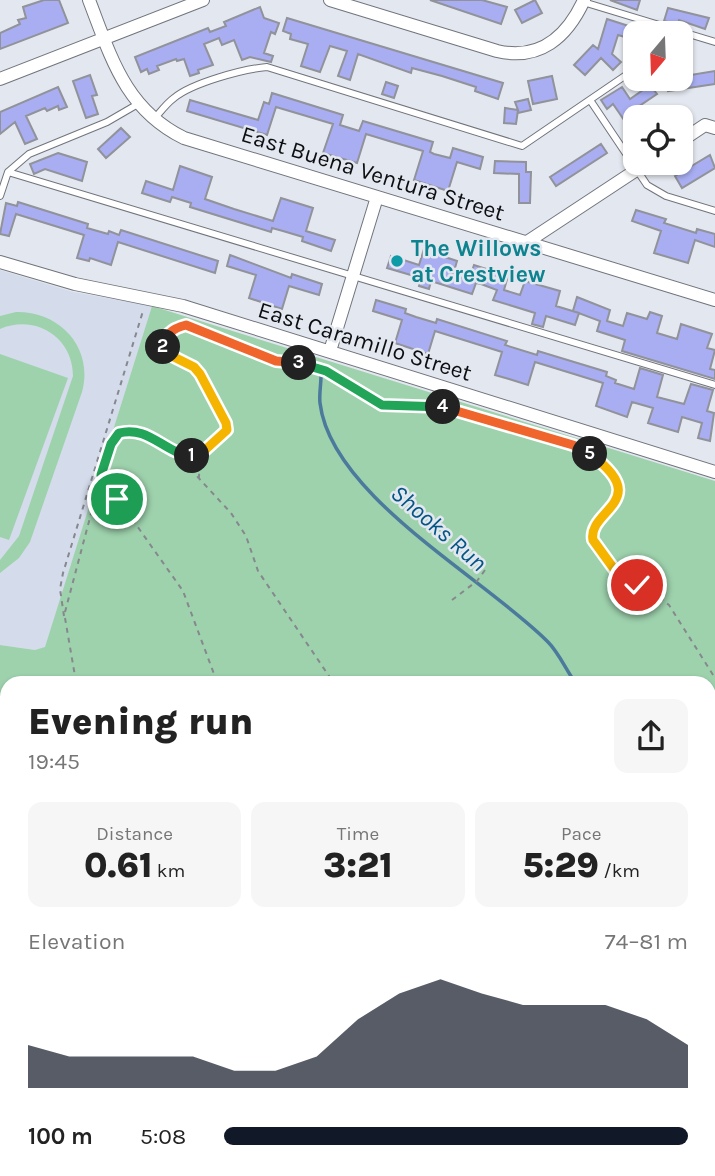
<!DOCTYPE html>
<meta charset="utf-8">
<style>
:root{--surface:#fff;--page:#f6f6f6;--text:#222;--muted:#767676;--accent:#111827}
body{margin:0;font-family:Karla,sans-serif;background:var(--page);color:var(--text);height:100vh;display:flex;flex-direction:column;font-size:26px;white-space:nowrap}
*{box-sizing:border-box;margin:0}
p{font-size:23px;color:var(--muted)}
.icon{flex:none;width:38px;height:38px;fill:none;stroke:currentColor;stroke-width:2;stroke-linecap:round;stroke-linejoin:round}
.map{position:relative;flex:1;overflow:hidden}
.details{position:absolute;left:0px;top:676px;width:716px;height:500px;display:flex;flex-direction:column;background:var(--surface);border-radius:21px 21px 0 0;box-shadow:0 2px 5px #0004}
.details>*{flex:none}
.needle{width:46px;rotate:199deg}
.buttons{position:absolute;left:623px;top:21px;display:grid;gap:14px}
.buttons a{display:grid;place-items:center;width:70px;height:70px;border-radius:14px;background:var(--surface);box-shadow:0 2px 5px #0004;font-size:35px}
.pin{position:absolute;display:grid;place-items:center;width:60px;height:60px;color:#fff;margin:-30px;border:4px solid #fff;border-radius:50%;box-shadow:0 2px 7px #0007}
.km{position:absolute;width:35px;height:35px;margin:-18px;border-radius:50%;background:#222;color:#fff;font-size:19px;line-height:35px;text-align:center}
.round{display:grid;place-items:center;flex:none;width:74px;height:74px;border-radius:14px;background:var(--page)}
.head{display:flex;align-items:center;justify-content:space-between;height:119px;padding:0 28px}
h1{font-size:38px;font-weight:800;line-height:52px}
.figures{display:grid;grid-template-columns:repeat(3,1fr);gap:10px;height:119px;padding:7px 28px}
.figures div{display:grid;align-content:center;border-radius:14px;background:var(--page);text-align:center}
.figures b{font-size:35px;font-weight:800}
.figures small{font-size:19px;font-weight:400}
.figures p{font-size:19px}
.chart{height:196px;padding:14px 28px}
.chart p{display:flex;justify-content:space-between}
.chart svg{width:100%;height:126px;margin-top:7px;fill:var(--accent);opacity:.7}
ul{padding:0 28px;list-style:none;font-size:23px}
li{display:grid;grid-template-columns:112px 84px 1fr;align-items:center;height:52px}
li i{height:18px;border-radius:9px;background:var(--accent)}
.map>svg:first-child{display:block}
</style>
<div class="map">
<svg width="715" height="1176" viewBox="0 0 715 1176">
<rect width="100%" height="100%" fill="#e3e7ef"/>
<path fill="#d4dbea" d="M0,270L73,292L152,306L45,648L35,650L0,645Z"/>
<path fill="#9ed2ad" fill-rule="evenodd" d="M152,306L715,481V1176H0V645L35,650L45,647ZM7,682H709V1169H7Z
M16,312C60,311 94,348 82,392L30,542L19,558L0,573V560L19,536L73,376C73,337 35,314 0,329V316Z
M0,354L68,378L9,540L0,537Z"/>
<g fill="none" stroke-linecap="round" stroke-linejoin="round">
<path stroke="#4c7a9c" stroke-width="3.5" d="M321,376C321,385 319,394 320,403C331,496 486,579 548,642C559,653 566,670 575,682
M0,853L7,862
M709,854L715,862
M0,914L7,891
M0,944L1,947L7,945
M149,1169L153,1176"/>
</g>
<path fill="#a8aef1" stroke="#91929a" stroke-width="2" d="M44,0H59L68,23L0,49V33L20,24L18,20L26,18L23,7Z
M430,0H482L507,7L501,24Z
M535,0L542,13L522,23L515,10Z
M610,0H640L637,10Z
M260,7L264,18L279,23L275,34L271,32L264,53L273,56L271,62L250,57L242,60L234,40L222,45L219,38L204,44L213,65L198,70L199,73L190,76L184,59L177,61L176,59L157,66L159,70L149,74L147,69L141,72L135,57L208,28L210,32L226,26L224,22Z
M668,8L709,18L705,29L679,20L678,25L664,21Z
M287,18L503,83L498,99L475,91L476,87L442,76L412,68L411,73L358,54L350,80L338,76L347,51L330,46L320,72L301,66L308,44L290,39L291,34L283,31Z
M607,19L635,28V40L618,35L612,54L621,62L613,70L601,58L585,75L574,65L593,45L598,49Z
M715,71V84L668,91L666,79Z
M90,75L97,95L92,96L98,114L86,118L73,81Z
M552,76L557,99L533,104L528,81Z
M386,82L398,86L394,98L382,94Z
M650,85L657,94L632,111L635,115V136L613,104L607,109L601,100L622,87L630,99Z
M58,87L67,107L59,110L58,106L47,111L45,108L26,116L37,139L25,144L15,122L0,134V112Z
M272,93L343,115L340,125L356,130L359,131L363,121L433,142L430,152L434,154L450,158L453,148L483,157L480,169L457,162L448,191L414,180L423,151L389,141L366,134L357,163L323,153L333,124L303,115L276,107L267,135L187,111L190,100L258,120L264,102L269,104Z
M528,99L531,110L518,113V110L516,124L504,123L505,108L518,110L515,102Z
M121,128L130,137L106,158L98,149Z
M601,144L607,153L556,186L550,177Z
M58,153L87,162L82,181L45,169L34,174L30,164Z
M710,155L715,168L682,188L675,176Z
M495,161L526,162V172H531L530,203H519V174L494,173Z
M180,166L212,177L205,199L234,209L273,221L281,198L313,208L306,231L335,240L331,251L302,241L303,237L283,231L272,228L271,232L190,207L191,203L172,197L170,202L142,193L146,181L173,190Z
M18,202L88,224L87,228L108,234L109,231L119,235L121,230L218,261L215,273L118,242L111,265L90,258L89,261L77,258L84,235L16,214L9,236L0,234L6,203L17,206Z
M636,210L666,219L664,223L696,233L697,229L715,234V247L695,240L688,263L654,253L661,231L632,221Z
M425,246L437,249L436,254L457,261L453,275L469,280L474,265L508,276L504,290L520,295L525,281L560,291L556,306L579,313L575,325L546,316L543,327L532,324L535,313L493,300L497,290L481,284L476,283L472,294L431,281L429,289L419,286L421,278L387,268L391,256L419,265Z
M230,255L291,278L292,274L322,284L319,295L289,286L282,309L249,298L256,275L227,266Z
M577,297L610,310L607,321L623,326L627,313L647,319L650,312L662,316L657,333L677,339L681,324L712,334L707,348L715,350L710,369L715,370V379L622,351L625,340L597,331L600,321L573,311Z
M376,300L406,309L405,313L416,317L436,323L437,319L507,341L505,345L537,355L538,351L607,372L606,376L616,380L615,383L634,389L640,368L663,375L657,397L684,404L691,384L713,390L707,411L714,413L710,441L698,438L702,423L682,417L678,432L648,423L653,408L632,402L627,417L596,406L603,383L574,374L535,362L528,385L509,379L495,375L502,352L435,331L428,354L395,343L402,320L373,311Z"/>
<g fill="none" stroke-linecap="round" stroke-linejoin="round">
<g stroke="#71747c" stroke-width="8">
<path id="service" d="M583,2L715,42
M590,100L647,185L666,196L715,211
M155,118C161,111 167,103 174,98C192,83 243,69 267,67L522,146L635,69
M8,172L715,385
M0,196L8,172L29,154L107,122L138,104
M709,1085L715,1088
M709,1090L713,1099L709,1109"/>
</g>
<g stroke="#71747c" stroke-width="14">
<path id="minor" d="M89,0C111,57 125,109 184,138L715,300
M330,0L497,51C540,61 567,37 584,0
M0,79L203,0
M681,141L705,125L715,128
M527,242L647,163
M0,262L75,284L183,306L715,472
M330,351L377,197"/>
</g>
<path stroke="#85888d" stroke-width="2" stroke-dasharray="5 5" stroke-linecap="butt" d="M180,454L196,456L204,450
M199,479C199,449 209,450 227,430L200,374L194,367L164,352V338L173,329L186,325L276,361L326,371L373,402L443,408L583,450L608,468L618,487L616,504L594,528L593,540L622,580L648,589L669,605L715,678
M452,600L477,581L485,570
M65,612L101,476
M64,616L60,589L63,573L143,311
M65,618L76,682
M217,682L183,591L101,475L111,445L119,433L136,431L169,446L231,513L246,536L258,571L333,682
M0,752L7,747
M0,763H7
M0,887L7,890
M709,930L715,932
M709,964L715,967
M0,1042L7,1046
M615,1169L633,1176"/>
<use href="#service" stroke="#fff" stroke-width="6"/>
<use href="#minor" stroke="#fff" stroke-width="12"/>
</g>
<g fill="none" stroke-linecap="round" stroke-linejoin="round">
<g stroke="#fff" stroke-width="14">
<path id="split-1" d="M117,499L101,475L111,444L119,433C149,425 165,454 192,456"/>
</g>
<g stroke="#fff" stroke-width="14">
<path id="split-2" d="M163,347L164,352L194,367L200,374L226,423L227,430L205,450L192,456"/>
</g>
<g stroke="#fff" stroke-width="14">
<path id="split-3" d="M163,347C164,334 174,328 186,325L276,361L299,363"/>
</g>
<g stroke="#fff" stroke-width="14">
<path id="split-4" d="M299,363L326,371L382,405L443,407"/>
</g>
<g stroke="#fff" stroke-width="14">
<path id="split-5" d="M443,407L573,445L590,454"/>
</g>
<g stroke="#fff" stroke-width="14">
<path id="split-6" d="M590,454C655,501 587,510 593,540L622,580L637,585"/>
</g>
<use href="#split-1" stroke="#22a559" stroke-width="9"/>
<use href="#split-2" stroke="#f5b400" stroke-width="9"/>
<use href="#split-3" stroke="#f0652b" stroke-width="9"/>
<use href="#split-4" stroke="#22a559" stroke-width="9"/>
<use href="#split-5" stroke="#f0652b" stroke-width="9"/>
<use href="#split-6" stroke="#f5b400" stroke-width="9"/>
</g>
<circle fill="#0f9aa8" stroke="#e3e7ef" stroke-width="2.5" cx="397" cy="261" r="7"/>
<g text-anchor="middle" stroke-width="5" stroke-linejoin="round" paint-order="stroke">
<g font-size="23" fill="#0d0e11" stroke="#e3e7ef">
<text transform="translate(373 173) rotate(17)" y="8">East Buena Ventura Street</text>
<text transform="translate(365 341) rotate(17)" y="8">East Caramillo Street</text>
</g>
<g font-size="23" font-weight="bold" fill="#0d838f" stroke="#e3e7ef" text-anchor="start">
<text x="411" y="256">The Willows<tspan x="411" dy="26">at Crestview</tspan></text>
</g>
<g font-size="24" font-style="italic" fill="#035684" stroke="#e3e7ef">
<text transform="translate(439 528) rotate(41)" y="8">Shooks Run</text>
</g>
</g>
</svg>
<div class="buttons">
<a><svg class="needle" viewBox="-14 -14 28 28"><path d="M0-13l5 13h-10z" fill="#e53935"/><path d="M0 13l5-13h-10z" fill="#767676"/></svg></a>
<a><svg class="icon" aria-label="locate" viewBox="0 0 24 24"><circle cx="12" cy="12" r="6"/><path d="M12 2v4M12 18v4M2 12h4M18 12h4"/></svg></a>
</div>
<div class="pin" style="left:117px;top:499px;background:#1e9e55"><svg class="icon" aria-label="arrive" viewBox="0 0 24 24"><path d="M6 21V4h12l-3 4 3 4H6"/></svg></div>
<div class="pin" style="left:637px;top:585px;background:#d93025"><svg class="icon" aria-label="check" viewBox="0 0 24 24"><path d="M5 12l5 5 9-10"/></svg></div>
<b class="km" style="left:192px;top:456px">1</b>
<b class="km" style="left:163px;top:347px">2</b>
<b class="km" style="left:299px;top:363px">3</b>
<b class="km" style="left:443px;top:407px">4</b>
<b class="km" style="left:590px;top:454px">5</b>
<section class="details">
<div class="head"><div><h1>Evening run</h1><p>19:45</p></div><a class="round"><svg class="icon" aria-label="share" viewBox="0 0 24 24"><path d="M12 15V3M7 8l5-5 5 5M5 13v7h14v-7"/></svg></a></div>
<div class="figures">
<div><p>Distance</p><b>0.61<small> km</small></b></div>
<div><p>Time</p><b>3:21</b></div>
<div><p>Pace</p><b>5:29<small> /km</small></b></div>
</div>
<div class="chart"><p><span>Elevation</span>74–81 m</p>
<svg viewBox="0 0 160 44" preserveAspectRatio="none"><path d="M0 44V29L10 33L20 33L30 33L40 33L50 38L60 38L70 33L80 20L90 11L100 6L110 11L120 15L130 15L140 15L150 20L160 29V44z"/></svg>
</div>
<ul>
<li><b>100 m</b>5:08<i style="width:100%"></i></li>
</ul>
</section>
</div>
